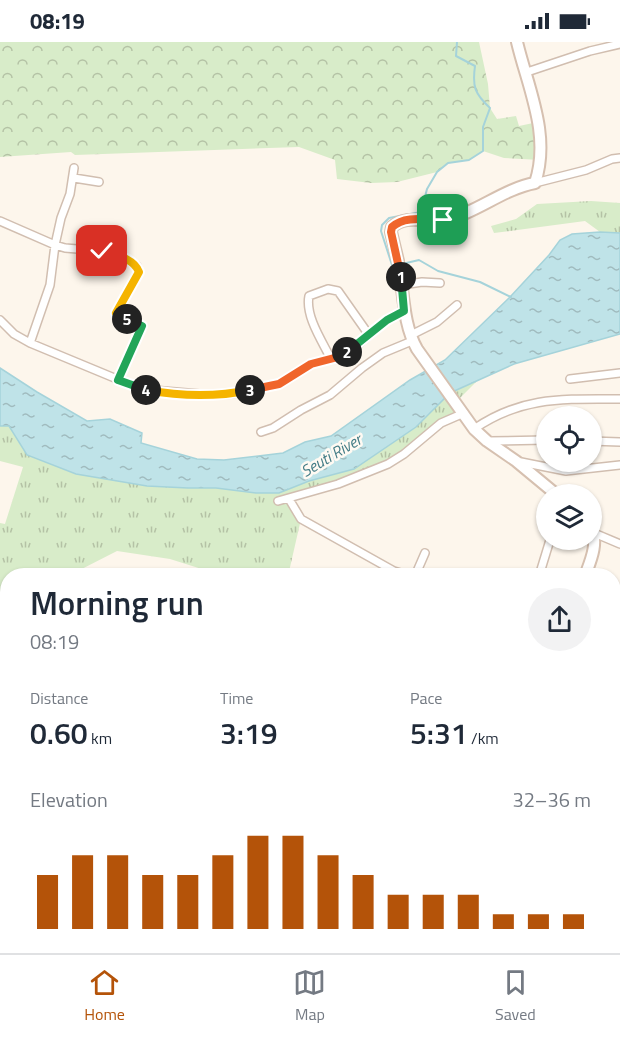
<!DOCTYPE html>
<meta charset="utf-8">
<style>
:root{--surface:#fff;--page:#f2f2f3;--text:#1f2937;--muted:#747a83;--line:#e0e1e3;--accent:#b45309}
body{margin:0;font-family:"Titillium Web",sans-serif;background:var(--page);color:var(--text);height:100vh;display:flex;flex-direction:column;font-size:22px;white-space:nowrap}
*{box-sizing:border-box;margin:0}
p{font-size:20px;color:var(--muted)}
.icon{flex:none;width:33px;height:33px;fill:none;stroke:currentColor;stroke-width:2;stroke-linecap:round;stroke-linejoin:round}
.map{position:relative;flex:1;overflow:hidden}
.drawer{position:absolute;left:0px;top:526px;width:621px;height:386px;display:flex;flex-direction:column;background:var(--surface);border-radius:24px 24px 0 0;box-shadow:0 2px 4px #0004}
.drawer>*{flex:none}
.buttons{position:absolute;left:536px;top:364px;display:grid;gap:12px}
.buttons a{display:grid;place-items:center;width:66px;height:66px;border-radius:50%;background:var(--surface);box-shadow:0 2px 4px #0004;font-size:30px}
.pin{position:absolute;display:grid;place-items:center;width:51px;height:51px;color:#fff;margin:-26px;border-radius:12px;box-shadow:0 3px 9px #0006}
.km{position:absolute;width:30px;height:30px;margin:-15px;border-radius:50%;background:#222;color:#fff;font-size:16px;line-height:30px;text-align:center}
.round{display:grid;place-items:center;flex:none;width:63px;height:63px;border-radius:32px;background:var(--page)}
.head{display:flex;align-items:center;justify-content:space-between;height:102px;padding:0 30px}
h1{font-size:33px;font-weight:600;line-height:45px}
.figures{display:grid;grid-template-columns:repeat(3,1fr);gap:9px;height:102px;padding:6px 30px}
.figures div{display:grid;align-content:center}
.figures b{font-size:30px;font-weight:600}
.figures small{font-size:16px;font-weight:400}
.figures p{font-size:16px}
.chart{height:168px;padding:12px 30px}
.chart p{display:flex;justify-content:space-between}
.chart svg{width:100%;height:108px;margin-top:6px;stroke:var(--accent);stroke-width:6}
.status{display:flex;justify-content:space-between;align-items:center;height:42px;padding:0 30px;background:var(--surface);direction:ltr}
.status svg{height:16px;fill:currentColor}
.tab-bar{display:flex;justify-content:space-around;align-items:center;height:84px;border-top:2px solid var(--line);background:var(--surface);font-size:16px;color:var(--muted)}
.tab-bar a{display:grid;justify-items:center;gap:3px}
.tab-bar .on{color:var(--accent)}
.map>svg:first-child{display:block}
</style>
<div class="status"><b>08:19</b><svg viewBox="0 0 49 12"><path d="M0 12V9h3v3zM5 12V6h3v6zM10 12V3h3v9zM15 12V0h3v12zM26 1h20v11H26zM47 4h2v5h-2z"/></svg></div>
<div class="map">
<svg width="620" height="911" viewBox="0 0 620 911">
<defs>
<pattern id="grass-tufts" width="24" height="20" patternUnits="userSpaceOnUse" patternTransform="scale(1.5)"><rect width="24" height="20" fill="#d8ecc9"/><path d="M3 7l-1-3M5 7V3M7 7l1-3M15 17l-1-3M17 17v-4M19 17l1-3" fill="none" stroke="#b4c2a5"/></pattern>
<pattern id="forest-crowns" width="20" height="18" patternUnits="userSpaceOnUse" patternTransform="scale(1.5)"><rect width="20" height="18" fill="#d8ecc9"/><path d="M2 6a3 3 0 1 1 6 0M12 15a3 3 0 1 1 6 0" fill="none" stroke="#b4c2a5"/></pattern>
<pattern id="water-ripples" width="26" height="14" patternUnits="userSpaceOnUse" patternTransform="scale(1.5)"><rect width="26" height="14" fill="#bfe3e8"/><path d="M2 4q2-2 4 0t4 0M15 11q2-2 4 0t4 0" fill="none" stroke="#a0bbbe"/></pattern>
</defs>
<rect width="100%" height="100%" fill="#fdf6ec"/>
<path fill="url(#grass-tufts)" d="M591,159L620,161V191L600,190L585,179L494,191L491,184L516,177L537,162Z
M477,339L456,360L464,371L441,381L388,422L290,457L301,477L288,534H212L208,529L170,517L117,509L68,534L40,526L38,534H8L7,563L0,566V481L5,482L23,425L0,419V384H9L27,413L216,446L256,451H279L309,439L354,427L416,385L450,351Z"/>
<path fill="url(#forest-crowns)" d="M0,0H479L488,42L490,66L497,77L516,74L519,84L538,80L540,118L504,116L483,109L469,118L448,121L437,130L397,140L371,141L337,137L335,118L299,105L75,113L71,110L0,115Z"/>
<path fill="url(#water-ripples)" stroke="#a5d3da" stroke-width="1.5" d="M600,190L620,191V292L514,322L450,351L416,385L354,427L309,439L279,451H256L216,446H188L147,444L76,432L27,413L9,384H0V326L37,350L87,379L110,377L142,391L141,401L197,417L224,418L283,411L305,400L331,394L410,338L445,318L510,255L549,213L560,198L572,192Z"/>
<g fill="none" stroke-linecap="round" stroke-linejoin="round">
<path stroke="#a5d3da" stroke-width="2" d="M397,222L392,223L381,189L382,183L389,176L421,170L427,147L437,130L448,121L469,118L483,109V85L490,66C475,52 472,45 475,24L456,14L457,0
M402,222L419,218L438,229L480,240L511,255"/>
<g stroke="#d1beb0" stroke-width="10">
<path id="street" d="M527,30L590,9L620,2
M74,136L99,140
M535,141L586,128L612,117L620,116
M0,179L55,203L65,206L102,209L122,215L137,224L139,230L116,271L142,284L118,338
M402,243L422,240L440,241
M0,278L14,292L30,301L141,347L211,353L231,352L279,342L311,322L338,315L354,306L387,278L404,269
M411,293L437,280L457,263
M30,301L50,243L55,203L61,176L70,152L74,126
M331,317C322,299 305,274 309,254L328,247L338,249L369,293
M570,337L620,331
M474,387C522,354 564,357 620,357
M261,390L273,386L301,368L330,353L362,326L383,311L412,299
M489,399L546,398
M591,399L620,400
M521,420L566,429L620,423
M289,457L301,477L394,529L411,534
M278,459L338,442L388,422L404,412L441,381L464,371
M594,491L620,502
M415,534L425,511
M539,534L550,498
M614,554L620,556
M0,570L1,571
M614,597L620,599
M614,643L620,644
M614,749L620,738
M0,758L8,754
M614,758L620,766
M614,822L620,823
M268,904V911"/>
</g>
<g stroke="#d6c0b0" stroke-width="14">
<path id="secondary" d="M398,219L391,190L392,185C406,172 425,181 442,178C473,174 502,147 535,141C551,93 528,46 517,0
M399,225C404,253 403,282 417,307L474,387L487,399L516,419L557,453
M585,534C590,520 599,501 591,487
M591,911V904"/>
</g>
<use href="#street" stroke="#fff" stroke-width="7"/>
<use href="#secondary" stroke="#fff" stroke-width="10"/>
</g>
<g fill="none" stroke-linecap="round" stroke-linejoin="round">
<g stroke="#fff" stroke-width="12">
<path id="split-1" d="M401,235L391,190L392,185C405,173 426,178 443,178"/>
</g>
<g stroke="#fff" stroke-width="12">
<path id="split-2" d="M347,310L387,278L404,269L401,235"/>
</g>
<g stroke="#fff" stroke-width="12">
<path id="split-3" d="M250,348L279,342L311,322L338,315L347,310"/>
</g>
<g stroke="#fff" stroke-width="12">
<path id="split-4" d="M146,348C179,354 217,355 250,348"/>
</g>
<g stroke="#fff" stroke-width="12">
<path id="split-5" d="M127,277L142,284L118,338L146,348"/>
</g>
<g stroke="#fff" stroke-width="12">
<path id="split-6" d="M102,209C115,213 134,216 139,230L116,271L127,277"/>
</g>
<use href="#split-1" stroke="#f0652b" stroke-width="8"/>
<use href="#split-2" stroke="#22a559" stroke-width="8"/>
<use href="#split-3" stroke="#f0652b" stroke-width="8"/>
<use href="#split-4" stroke="#f5b400" stroke-width="8"/>
<use href="#split-5" stroke="#22a559" stroke-width="8"/>
<use href="#split-6" stroke="#f5b400" stroke-width="8"/>
</g>
<g text-anchor="middle" stroke-width="5" stroke-linejoin="round" paint-order="stroke">
<g font-size="16" font-style="italic" fill="#437c86" stroke="#fffaf3">
<text transform="translate(331 413) rotate(-31)" y="6">Seuti River</text>
</g>
</g>
</svg>
<div class="buttons">
<a><svg class="icon" aria-label="locate" viewBox="0 0 24 24"><circle cx="12" cy="12" r="6"/><path d="M12 2v4M12 18v4M2 12h4M18 12h4"/></svg></a>
<a><svg class="icon" aria-label="layers" viewBox="0 0 24 24"><path d="M12 4l9 5-9 5-9-5zM3 14l9 5 9-5"/></svg></a>
</div>
<div class="pin" style="left:443px;top:178px;background:#1e9e55"><svg class="icon" aria-label="arrive" viewBox="0 0 24 24"><path d="M6 21V4h12l-3 4 3 4H6"/></svg></div>
<div class="pin" style="left:102px;top:209px;background:#d93025"><svg class="icon" aria-label="check" viewBox="0 0 24 24"><path d="M5 12l5 5 9-10"/></svg></div>
<b class="km" style="left:401px;top:235px">1</b>
<b class="km" style="left:347px;top:310px">2</b>
<b class="km" style="left:250px;top:348px">3</b>
<b class="km" style="left:146px;top:348px">4</b>
<b class="km" style="left:127px;top:277px">5</b>
<section class="drawer">
<div class="head"><div><h1>Morning run</h1><p>08:19</p></div><a class="round"><svg class="icon" aria-label="share" viewBox="0 0 24 24"><path d="M12 15V3M7 8l5-5 5 5M5 13v7h14v-7"/></svg></a></div>
<div class="figures">
<div><p>Distance</p><b>0.60<small> km</small></b></div>
<div><p>Time</p><b>3:19</b></div>
<div><p>Pace</p><b>5:31<small> /km</small></b></div>
</div>
<div class="chart"><p><span>Elevation</span>32–36 m</p>
<svg viewBox="0 0 160 44" preserveAspectRatio="none"><path d="M5 44V22M15 44V14M25 44V14M35 44V22M45 44V22M55 44V14M65 44V6M75 44V6M85 44V14M95 44V22M105 44V30M115 44V30M125 44V30M135 44V38M145 44V38M155 44V38"/></svg>
</div>
</section>
</div>
<nav class="tab-bar">
<a class="on"><svg class="icon" aria-label="home" viewBox="0 0 24 24"><path d="M3 11l9-7 9 7M6 9v11h12V9"/></svg>Home</a>
<a><svg class="icon" aria-label="map" viewBox="0 0 24 24"><path d="M3 6l6-2 6 2 6-2v14l-6 2-6-2-6 2zM9 4v14M15 6v14"/></svg>Map</a>
<a><svg class="icon" aria-label="saved" viewBox="0 0 24 24"><path d="M7 4h10v16l-5-4-5 4z"/></svg>Saved</a>
</nav>
